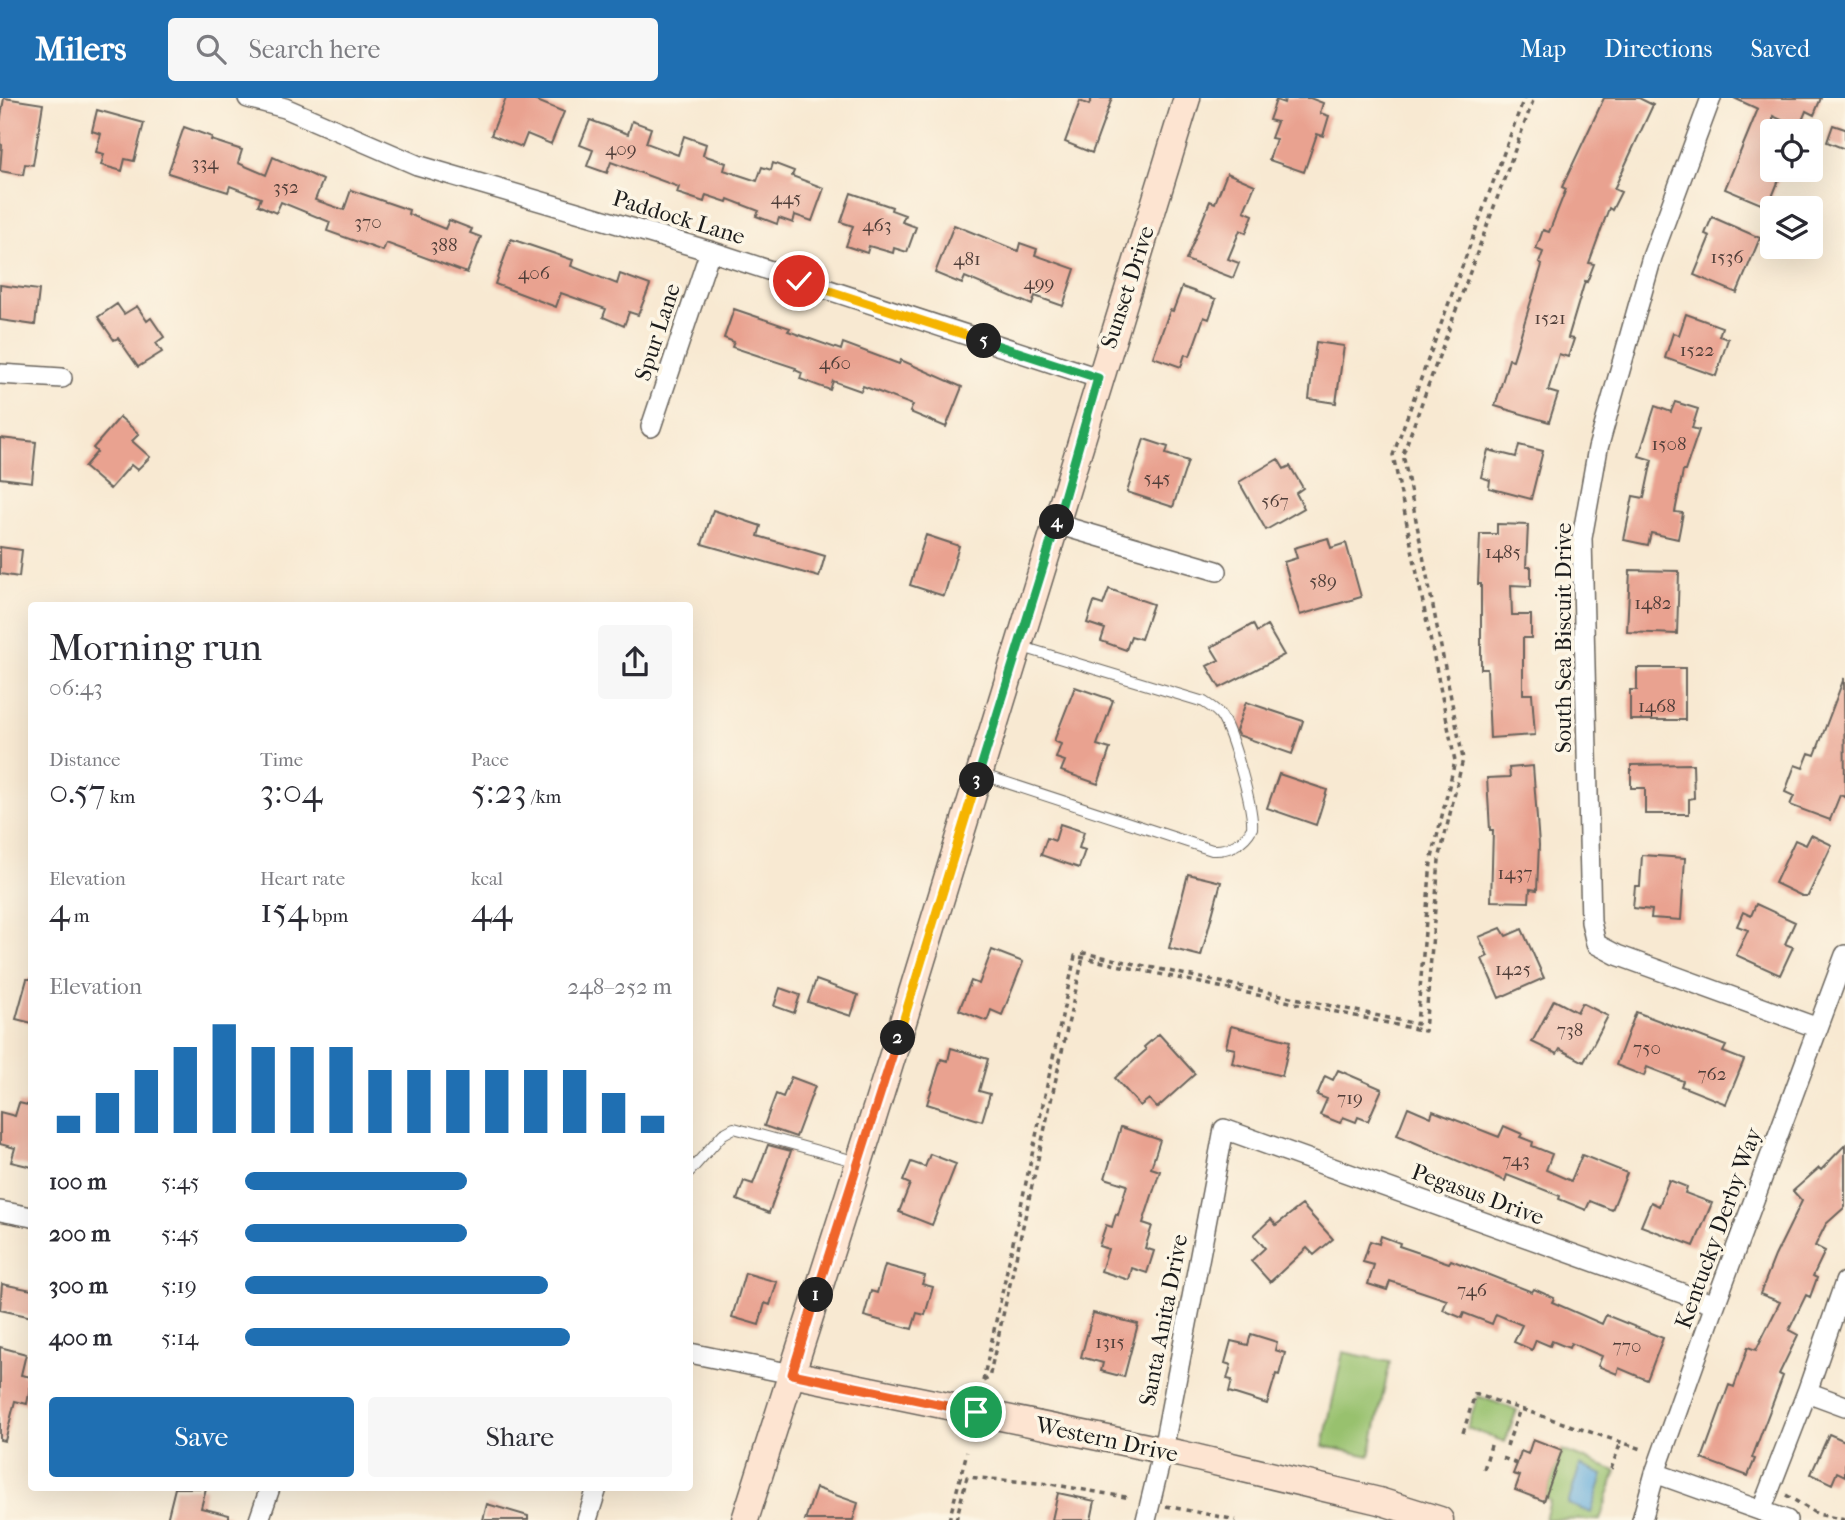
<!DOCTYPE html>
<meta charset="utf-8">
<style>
:root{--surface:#fff;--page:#f7f7f7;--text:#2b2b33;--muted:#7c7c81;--accent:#1f6fb2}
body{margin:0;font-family:"IM FELL French Canon",serif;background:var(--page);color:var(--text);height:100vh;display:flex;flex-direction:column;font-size:26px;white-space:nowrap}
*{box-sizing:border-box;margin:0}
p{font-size:23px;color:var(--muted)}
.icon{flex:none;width:38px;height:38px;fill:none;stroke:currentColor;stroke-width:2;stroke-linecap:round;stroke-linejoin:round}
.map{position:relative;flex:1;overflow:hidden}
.details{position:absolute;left:28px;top:504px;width:665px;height:889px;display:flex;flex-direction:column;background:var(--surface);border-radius:7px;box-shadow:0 7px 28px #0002}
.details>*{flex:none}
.fabs{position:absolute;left:1760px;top:21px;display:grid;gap:14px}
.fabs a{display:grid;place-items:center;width:63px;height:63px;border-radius:7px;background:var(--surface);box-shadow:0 7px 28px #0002;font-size:35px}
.pin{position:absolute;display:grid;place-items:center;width:60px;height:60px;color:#fff;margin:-30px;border:4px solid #fff;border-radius:50%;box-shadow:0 2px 7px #0007}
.km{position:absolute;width:35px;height:35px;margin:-18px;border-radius:50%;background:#222;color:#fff;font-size:19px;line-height:35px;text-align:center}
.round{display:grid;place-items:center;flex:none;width:74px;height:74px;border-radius:7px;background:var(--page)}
.headline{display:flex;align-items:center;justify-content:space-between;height:119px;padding:0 21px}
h1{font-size:38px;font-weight:600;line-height:52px}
.metrics{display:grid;grid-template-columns:repeat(3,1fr);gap:10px;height:119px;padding:7px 21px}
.metrics div{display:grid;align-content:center}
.metrics b{font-size:35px;font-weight:600}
.metrics small{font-size:19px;font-weight:400}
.metrics p{font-size:19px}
.chart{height:196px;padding:14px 21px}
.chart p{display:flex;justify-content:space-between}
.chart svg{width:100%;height:126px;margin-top:7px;stroke:var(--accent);stroke-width:6}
.button{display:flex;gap:14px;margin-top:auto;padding:14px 21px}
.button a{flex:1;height:80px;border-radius:7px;background:var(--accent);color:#fff;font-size:28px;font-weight:600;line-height:80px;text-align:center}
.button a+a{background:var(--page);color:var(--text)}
ul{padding:0 21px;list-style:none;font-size:23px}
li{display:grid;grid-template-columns:112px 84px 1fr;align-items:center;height:52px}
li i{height:18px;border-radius:9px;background:var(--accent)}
header{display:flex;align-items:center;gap:42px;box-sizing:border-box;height:98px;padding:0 35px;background:var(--accent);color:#fff}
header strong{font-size:33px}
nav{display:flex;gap:38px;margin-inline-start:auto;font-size:24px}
.search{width:490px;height:63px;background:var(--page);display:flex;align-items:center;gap:18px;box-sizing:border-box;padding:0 24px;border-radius:7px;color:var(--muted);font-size:26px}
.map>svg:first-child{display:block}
</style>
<header>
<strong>Milers</strong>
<div class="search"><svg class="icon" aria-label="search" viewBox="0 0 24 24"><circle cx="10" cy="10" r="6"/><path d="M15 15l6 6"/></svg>Search here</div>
<nav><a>Map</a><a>Directions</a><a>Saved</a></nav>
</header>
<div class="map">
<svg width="1845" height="1422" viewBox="0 0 1845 1422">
<rect width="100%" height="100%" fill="#fcf5e5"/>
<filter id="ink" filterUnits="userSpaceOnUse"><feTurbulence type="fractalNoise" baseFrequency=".0143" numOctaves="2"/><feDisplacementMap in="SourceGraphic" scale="14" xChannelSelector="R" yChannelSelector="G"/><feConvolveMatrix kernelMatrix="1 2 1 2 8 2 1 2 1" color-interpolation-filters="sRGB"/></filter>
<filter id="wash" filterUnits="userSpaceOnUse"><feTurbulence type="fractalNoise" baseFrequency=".00686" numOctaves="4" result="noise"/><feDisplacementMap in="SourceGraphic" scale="28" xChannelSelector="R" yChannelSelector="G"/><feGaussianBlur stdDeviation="1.57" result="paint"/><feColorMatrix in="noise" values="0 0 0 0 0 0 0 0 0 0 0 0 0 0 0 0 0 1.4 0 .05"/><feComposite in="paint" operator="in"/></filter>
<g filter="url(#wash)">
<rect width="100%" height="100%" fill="#f8e9d2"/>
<path fill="#98c16e" stroke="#5a6e45" stroke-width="2" d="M1343,1254L1390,1264L1370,1358L1323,1348Z
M1478,1298L1517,1312L1505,1344L1467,1330Z
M1562,1352L1616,1373L1600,1422L1545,1421L1550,1403L1545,1400Z"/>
<path fill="#64acdb" stroke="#40647c" stroke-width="2" d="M1580,1367L1603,1377L1591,1415L1568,1406Z"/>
<g id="blocks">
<path fill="#e9a290" d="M4,0L43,6L33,67L25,66L23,77L0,73L2,47L0,46V24Z
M506,0H530L564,14L551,46L527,36L522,49L491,37Z
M1092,0H1112L1092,55L1065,44L1080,3L1089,7Z
M1285,0H1310L1323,5L1320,15L1329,18L1323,38L1317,36L1304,74L1269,62L1276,41L1271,40L1277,24L1269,22L1276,2L1284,5Z
M1604,0H1639L1653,7L1614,91L1621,94L1612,112L1609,110L1589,165L1594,166L1587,184L1585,183L1568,240L1574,241L1568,259L1559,256L1548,293L1558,296L1549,324L1495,308L1509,261L1513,262L1542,167L1539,165L1543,154L1536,151L1543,132L1549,134L1566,91L1562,89Z
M1734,0H1821L1814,17L1806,13L1799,30L1773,18V72H1783L1768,109L1725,91L1758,11Z
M97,12L144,25L134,63L125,61L122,73L101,67L104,56L96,54L101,36L92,33Z
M590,22L628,36L632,23L651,30L646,45L678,57L684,38L706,46L703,57L726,65L724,72L757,83L762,69L771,72L773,65L794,73L792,78L824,90L812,123L795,117L793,125L779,120L777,126L756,118L759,113L728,101L727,104L706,97L704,104L677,95L679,89L611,64L607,75L587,68L593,52L580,47Z
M1833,27L1845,31V51L1827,44Z
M184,29L212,39L211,42L242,52L238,65L266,77L273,59L323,82L315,102L344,112L351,92L409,112L408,116L445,131L449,122L472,131L470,135L481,139L467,175L386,145L383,153L327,133L330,124L281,104L276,115L258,107L261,100L230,88L228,94L168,75Z
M1227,75L1255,87L1244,113L1253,117L1246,135L1240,132L1228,161L1239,165L1233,180L1186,162L1210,103L1215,105Z
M851,95L892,109L891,112L905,117L902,124L916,129L907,154L894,150L893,155L869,148L867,155L846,148L853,128L841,124Z
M1712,119L1760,140L1737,195L1694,177L1710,138L1705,136Z
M954,127L1018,153L1020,145L1037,151L1035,157L1075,171L1063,208L1035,198L1032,207L965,179L962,186L935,175Z
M511,141L573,162L571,168L617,186L620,176L650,187L638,217L629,214L624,228L603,219L606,211L561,195L556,209L495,186Z
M0,187L39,192L35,227L0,222Z
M1182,189L1216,201L1209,221L1204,219L1190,258L1185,256L1181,269L1153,259L1170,212L1173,213Z
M117,206L124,216L137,208L147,223L151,220L164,239L156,245L162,254L138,269L118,240L114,242L98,219Z
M734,211L790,230L788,233L841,252L843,245L899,266L901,262L962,289L946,329L910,314L913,307L863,288L861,293L833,283L830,292L800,281L802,275L795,272L796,270L732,249L734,244L724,240Z
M1686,216L1722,229L1719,238L1728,241L1716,278L1665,260L1673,235L1679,237Z
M1316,244L1344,248L1336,305L1309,301Z
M1675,304L1698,311L1692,330L1699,332L1685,373H1683L1675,414L1683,415L1678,441L1651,435L1648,447L1624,442L1633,398L1644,400L1652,362L1639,358L1655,308L1671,314Z
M120,319L139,336L132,343L150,359L137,372L131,367L110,391L84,369L97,354L93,350Z
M0,340L36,344L32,384L0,380Z
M1144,341L1168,349L1166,356L1188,363L1173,409L1127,394Z
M1519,347L1543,353L1531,401L1489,390L1490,382L1481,379L1488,352L1516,359Z
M1278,361L1284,371L1290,368L1303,390L1296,395L1304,410L1266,432L1239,384Z
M713,412L761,428L758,438L825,458L819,479L702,446Z
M1497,426L1528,427L1526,469H1531V488L1511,487L1512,517H1531V540H1523V596H1532L1535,637L1490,640L1487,571H1481V486H1478L1480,436H1497Z
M926,437L959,448L944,498L910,487Z
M1328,440L1331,450L1346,445L1361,499L1300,517L1284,464L1297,460L1294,450Z
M0,449L22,452L19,479L0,476Z
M1630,472L1679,473L1677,536L1627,534Z
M1109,491L1153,506L1141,541L1131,538L1126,552L1101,543L1105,531L1087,525L1094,504L1103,507Z
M1253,526L1257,534L1267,528L1284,557L1220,590L1207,568L1219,562L1211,549Z
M1637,570H1685V622H1630V592H1637Z
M1844,580L1845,699L1840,697L1830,722L1790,707L1794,698L1785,694L1795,667L1803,670L1809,655L1815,657Z
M1075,589L1113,602L1097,647L1110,651L1098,686L1061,673L1065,663L1056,660L1061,646L1054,643Z
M1246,604L1303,623L1292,656L1238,637L1236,633Z
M1693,666L1694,700L1689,701V716H1645V690H1631V667Z
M1533,668L1539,747L1537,792L1530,791L1529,804L1491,803L1493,732H1490L1487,680L1510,679L1509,670Z
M1279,676L1327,692L1316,727L1267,710Z
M1060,726L1084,734L1079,750L1085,752L1079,770L1041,757L1047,740L1055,743Z
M1811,737L1832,747L1808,798H1802L1775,785L1795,742L1806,747Z
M1642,757L1685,760L1681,822L1651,820L1652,812L1633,810L1635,788H1640Z
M1188,776L1221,784L1201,858L1169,850Z
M1756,806L1795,824L1785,846L1793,849L1780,877L1736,857L1748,832L1737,828L1743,814L1751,818Z
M1501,830L1506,838L1522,831L1544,880L1499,900L1482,861L1488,858L1479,839Z
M992,852L1023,864L1002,917L991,912L987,923L959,912L971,883L979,886Z
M27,881H32V925L16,921Z
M816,882L858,897L851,918L808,904Z
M780,890L800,897L794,915L774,908Z
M1554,902L1577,914L1582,905L1608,918L1584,964L1560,951L1557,956L1532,944Z
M1636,914L1726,948L1723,954L1744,962L1726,1006L1681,988L1683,983L1647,969L1644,978L1616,967Z
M1231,928L1290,943L1282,978L1232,965L1235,951L1226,949Z
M1159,936L1195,976L1157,1010L1149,1001L1140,1008L1115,980L1146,952L1144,949Z
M951,950L988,961L979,993L990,996L982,1023L927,1006L941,961L948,963Z
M1338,972L1382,991L1368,1023L1358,1019L1356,1024L1343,1019L1340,1025L1320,1017L1327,1001L1317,997L1325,978L1333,982Z
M791,979L815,988L796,1039L764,1028L776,996L783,999Z
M19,1005L32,1008V1069L11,1064L15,1050L0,1046V1014L15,1018Z
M1408,1009L1431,1019L1433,1013L1499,1039L1504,1028L1522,1036L1520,1039L1533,1044L1532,1048L1552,1056L1546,1072L1571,1083L1582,1057L1627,1075L1612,1112L1590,1103L1586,1112L1559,1101L1560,1098L1507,1077L1505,1083L1397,1037Z
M1121,1029L1160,1042L1151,1070L1160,1073L1143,1125L1152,1128L1145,1150L1154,1153L1147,1175L1132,1170L1129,1182L1101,1173L1108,1151L1099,1148L1106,1127L1112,1129L1116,1116L1118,1117L1127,1087L1105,1080Z
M768,1047L791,1053L769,1115L737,1102L744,1083L753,1086Z
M1845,1047V1109L1826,1126L1815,1148L1825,1153L1813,1178L1817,1180L1810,1199L1806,1197L1789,1232L1798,1237L1779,1276L1783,1278L1752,1360L1755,1361L1748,1378L1702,1361L1729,1287L1734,1289L1748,1249L1756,1252L1780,1204L1760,1196L1775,1158L1802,1103L1793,1093L1819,1070L1821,1072Z
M930,1056L956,1066L932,1127L899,1114L910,1086L903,1083L911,1064L925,1069Z
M1669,1082L1687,1089L1685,1095L1712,1105L1694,1148L1641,1128L1651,1104L1659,1108Z
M1302,1107L1333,1141L1314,1157L1307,1150L1270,1184L1251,1163L1265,1150L1254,1137L1271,1121L1276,1127Z
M1381,1138L1400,1145L1399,1148L1449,1165L1451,1162L1532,1194L1534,1191L1554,1200L1552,1204L1602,1226L1606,1217L1663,1240L1647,1282L1619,1270L1617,1276L1598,1268L1602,1258L1571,1245L1569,1250L1552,1243L1550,1248L1536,1242L1532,1252L1514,1244L1522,1227L1496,1216L1492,1226L1464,1215L1462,1220L1443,1212L1447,1202L1390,1183L1387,1192L1368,1186L1374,1167L1363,1164L1370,1143L1379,1146Z
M885,1167L925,1178L922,1186L933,1189L925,1217L917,1215L912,1231L864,1218L871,1193L877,1195Z
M745,1175L777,1184L770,1207L765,1205L759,1227L732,1219Z
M2,1186L32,1192V1219L0,1212Z
M1093,1215L1138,1226L1124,1279L1101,1273L1103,1265L1081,1259Z
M1251,1236L1277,1244L1275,1252L1285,1255L1279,1277L1276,1276L1267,1306L1229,1294L1232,1282L1227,1281L1231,1267L1225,1265L1231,1243L1248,1247Z
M0,1249L26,1256L21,1277L32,1279L27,1306L15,1303L5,1343L0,1342Z
M1829,1336L1845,1343V1378L1837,1374L1832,1386L1811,1376Z
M1533,1341L1562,1352L1544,1403L1515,1392L1520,1378L1513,1376L1517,1366L1521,1353L1528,1356Z
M175,1390H206L201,1410L229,1417V1422H167Z
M816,1390L858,1405L853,1422H805Z
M1058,1395L1095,1403L1091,1422H1052Z
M487,1406L528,1418V1422H483Z"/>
</g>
</g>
<g filter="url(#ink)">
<use href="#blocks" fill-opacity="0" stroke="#69645c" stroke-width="2"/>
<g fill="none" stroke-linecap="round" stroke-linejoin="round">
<g stroke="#69645c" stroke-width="12">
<path id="lane" d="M980,676L1212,752C1229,753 1244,745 1252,730C1254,711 1232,634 1221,618C1217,612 1210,608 1204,604L1019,548
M690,1073L723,1036L734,1030L858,1064"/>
</g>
<g stroke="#69645c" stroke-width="22">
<path id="street" d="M248,0L285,10L417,67L710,153L1098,280
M1711,0L1652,159L1598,350L1582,440L1591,824L1596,846L1617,857L1818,930
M0,276L62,280
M651,329L710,153
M1056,426L1217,473
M0,1113L32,1119
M690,1255L792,1276
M1807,1294L1845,1308
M1655,1375L1787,1422
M1761,1413L1807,1294L1845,1184
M259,1422L270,1390
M587,1422L597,1390
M1146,1422L1163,1352L1224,1031L1715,1207
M1642,1422L1655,1375L1715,1207L1845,857"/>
</g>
<g stroke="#69645c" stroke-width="29">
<path id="secondary" d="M792,1276L1181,1356L1379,1403L1440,1422
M745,1422C800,1248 857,1075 910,901C1002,601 1092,300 1187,0"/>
</g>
<path stroke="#69645c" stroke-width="3.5" stroke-dasharray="5 5" stroke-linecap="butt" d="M983,1283L1075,858L1425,933L1439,762L1463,661L1403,356L1534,0
M983,1283L989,1280L1084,855L1417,926L1431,764L1455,663L1393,357L1524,0
M1463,1335L1475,1296L1642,1351
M1507,1348L1520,1311
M1503,1360L1517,1366
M1484,1371L1492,1344
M1611,1371L1621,1344
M1786,1397L1817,1416L1845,1422
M1166,1408L1236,1422
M949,1422L967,1354
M956,1422L967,1379L1050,1386L1131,1400"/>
<use href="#lane" stroke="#fff" stroke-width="10"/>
<use href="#street" stroke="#fff" stroke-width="19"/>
<use href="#secondary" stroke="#fde4d1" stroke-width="26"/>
</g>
</g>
<g fill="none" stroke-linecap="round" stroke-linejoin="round" filter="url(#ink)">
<g stroke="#fff" stroke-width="14">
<path id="split-1" d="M816,1197L792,1276L976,1314"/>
</g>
<g stroke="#fff" stroke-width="14">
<path id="split-2" d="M816,1197L898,940"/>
</g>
<g stroke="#fff" stroke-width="14">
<path id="split-3" d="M898,940L977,682"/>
</g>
<g stroke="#fff" stroke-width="14">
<path id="split-4" d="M977,682L1057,424"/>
</g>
<g stroke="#fff" stroke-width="14">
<path id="split-5" d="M984,243L1098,280L1057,424"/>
</g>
<g stroke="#fff" stroke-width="14">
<path id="split-6" d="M799,183L984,243"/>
</g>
<use href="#split-1" stroke="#f0652b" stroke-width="9"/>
<use href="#split-2" stroke="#f0652b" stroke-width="9"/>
<use href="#split-3" stroke="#f5b400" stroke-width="9"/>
<use href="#split-4" stroke="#22a559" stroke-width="9"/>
<use href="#split-5" stroke="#22a559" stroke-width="9"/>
<use href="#split-6" stroke="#f5b400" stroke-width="9"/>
</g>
<g text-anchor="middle" stroke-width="7" stroke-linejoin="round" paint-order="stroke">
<g font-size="19" fill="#4f3e39">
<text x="621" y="57">409</text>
<text x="205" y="71">334</text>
<text x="286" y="95">352</text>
<text x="786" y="106">445</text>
<text x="368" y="130">370</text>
<text x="877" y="133">463</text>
<text x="444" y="153">388</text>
<text x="1727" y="165">1536</text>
<text x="967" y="167">481</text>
<text x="534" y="181">406</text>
<text x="1039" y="191">499</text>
<text x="1550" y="226">1521</text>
<text x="1697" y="258">1522</text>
<text x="835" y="271">460</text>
<text x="1669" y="352">1508</text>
<text x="1157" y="386">545</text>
<text x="1275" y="409">567</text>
<text x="1503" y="460">1485</text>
<text x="1323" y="489">589</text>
<text x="1653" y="511">1482</text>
<text x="1657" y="614">1468</text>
<text x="1515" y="781">1437</text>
<text x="1513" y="877">1425</text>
<text x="1570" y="938">738</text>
<text x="1647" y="956">750</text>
<text x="1712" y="982">762</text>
<text x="1350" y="1006">719</text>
<text x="1516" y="1068">743</text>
<text x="1472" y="1198">746</text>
<text x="1110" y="1250">1315</text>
<text x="1627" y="1254">770</text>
</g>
<g font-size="23" fill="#1c1c1c" stroke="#fcf5e5">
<text transform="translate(679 119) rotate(17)" y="8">Paddock Lane</text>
<text transform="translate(1127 189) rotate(-72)" y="8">Sunset Drive</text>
<text transform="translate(657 234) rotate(-72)" y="8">Spur Lane</text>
<text transform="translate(1563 540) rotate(-90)" y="8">South Sea Biscuit Drive</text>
<text transform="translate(1478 1096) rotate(20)" y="8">Pegasus Drive</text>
<text transform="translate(1718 1130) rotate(-70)" y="8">Kentucky Derby Way</text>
<text transform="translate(1163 1222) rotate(-79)" y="8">Santa Anita Drive</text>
<text transform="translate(1107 1341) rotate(12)" y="8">Western Drive</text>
</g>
</g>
</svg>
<div class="fabs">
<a><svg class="icon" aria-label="locate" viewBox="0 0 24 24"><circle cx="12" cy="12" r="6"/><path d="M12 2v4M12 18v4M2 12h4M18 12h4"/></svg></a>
<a><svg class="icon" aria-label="layers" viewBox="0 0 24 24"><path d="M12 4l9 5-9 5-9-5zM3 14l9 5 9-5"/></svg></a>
</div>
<div class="pin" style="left:976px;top:1314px;background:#1e9e55"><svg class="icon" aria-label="arrive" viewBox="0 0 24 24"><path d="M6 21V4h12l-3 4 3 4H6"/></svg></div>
<div class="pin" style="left:799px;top:183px;background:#d93025"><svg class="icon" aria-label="check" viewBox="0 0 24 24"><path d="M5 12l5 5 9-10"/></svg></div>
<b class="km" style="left:816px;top:1197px">1</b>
<b class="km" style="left:898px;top:940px">2</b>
<b class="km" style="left:977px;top:682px">3</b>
<b class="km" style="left:1057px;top:424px">4</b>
<b class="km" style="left:984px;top:243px">5</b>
<section class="details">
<div class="headline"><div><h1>Morning run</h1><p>06:43</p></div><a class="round"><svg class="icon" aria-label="share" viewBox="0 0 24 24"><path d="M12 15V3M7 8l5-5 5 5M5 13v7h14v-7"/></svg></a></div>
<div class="metrics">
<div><p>Distance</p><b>0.57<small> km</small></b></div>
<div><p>Time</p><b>3:04</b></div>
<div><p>Pace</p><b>5:23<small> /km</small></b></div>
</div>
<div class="metrics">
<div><p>Elevation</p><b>4<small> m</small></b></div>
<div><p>Heart rate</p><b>154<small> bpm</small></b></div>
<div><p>kcal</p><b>44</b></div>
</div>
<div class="chart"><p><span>Elevation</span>248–252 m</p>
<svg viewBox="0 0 160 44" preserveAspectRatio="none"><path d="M5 44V38M15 44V30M25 44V22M35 44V14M45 44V6M55 44V14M65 44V14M75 44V14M85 44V22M95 44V22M105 44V22M115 44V22M125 44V22M135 44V22M145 44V30M155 44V38"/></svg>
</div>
<ul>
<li><b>100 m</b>5:45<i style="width:52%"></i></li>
<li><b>200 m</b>5:45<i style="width:52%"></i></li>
<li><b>300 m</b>5:19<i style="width:71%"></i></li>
<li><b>400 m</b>5:14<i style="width:76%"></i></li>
</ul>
<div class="button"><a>Save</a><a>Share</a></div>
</section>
</div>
